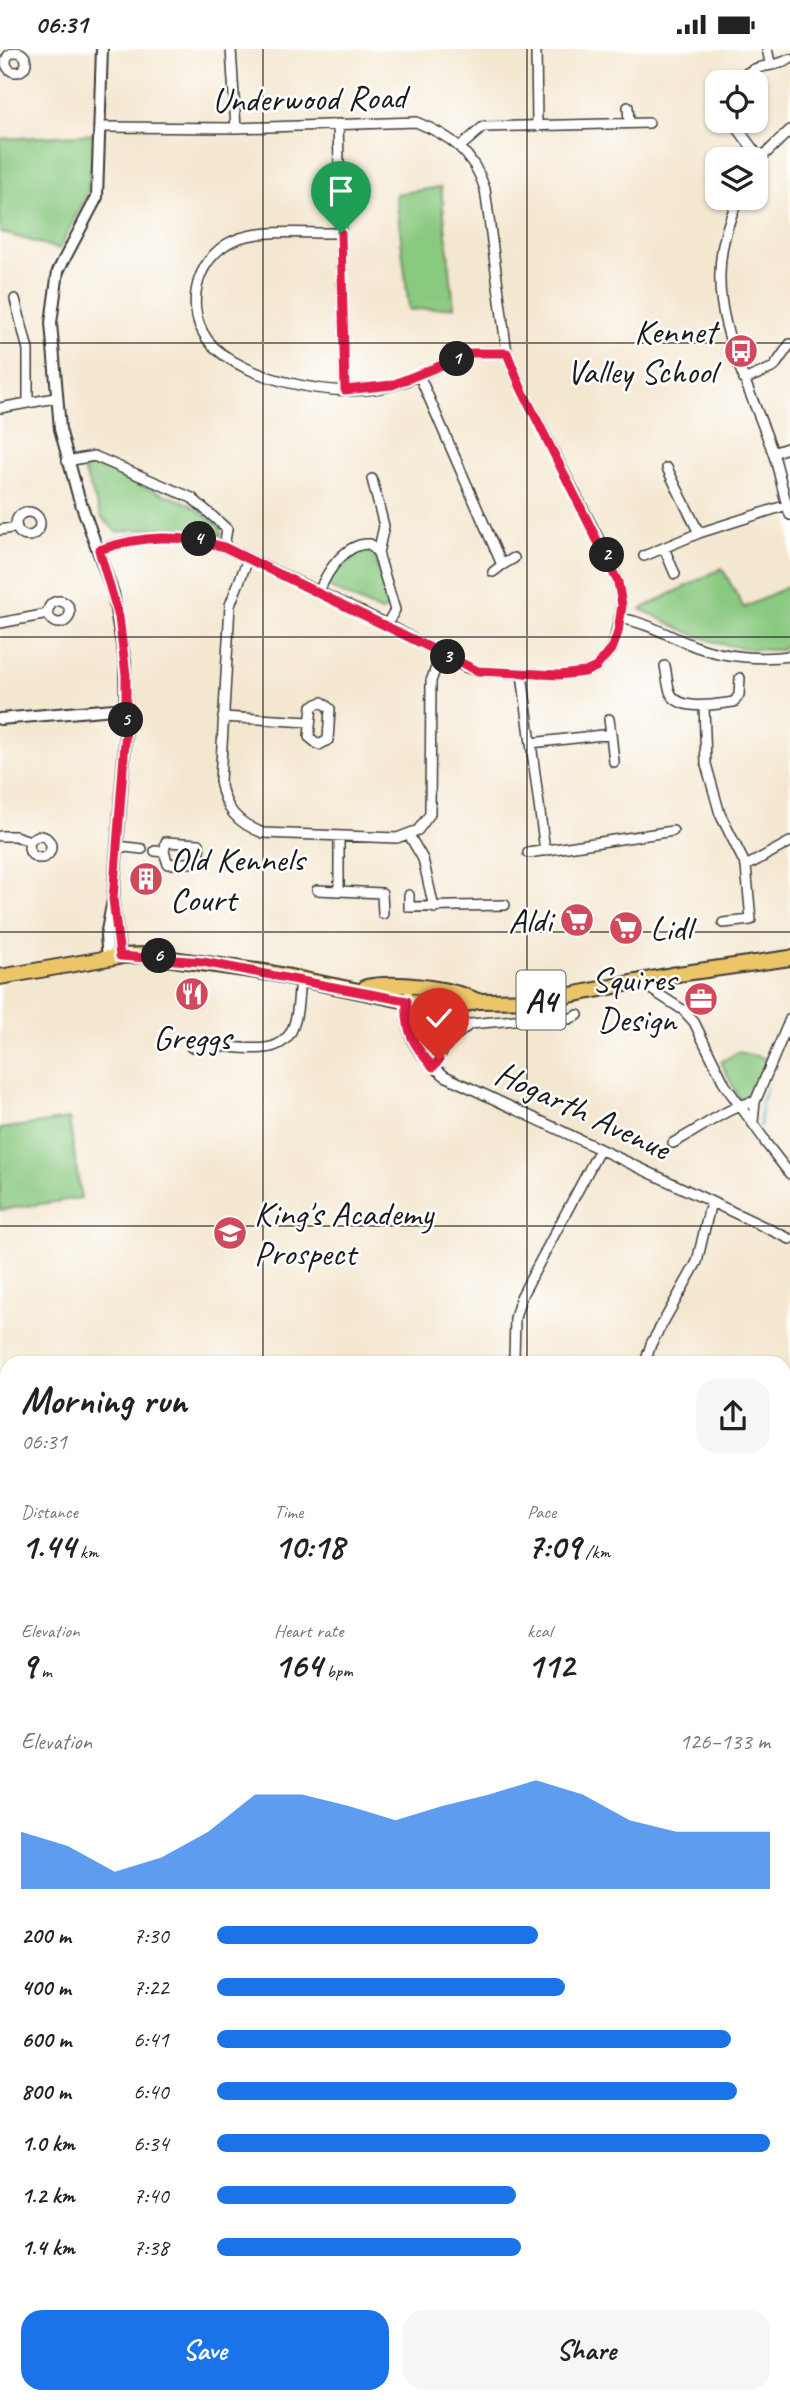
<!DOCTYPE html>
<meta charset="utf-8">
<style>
:root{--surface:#fff;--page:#f6f6f6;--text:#222;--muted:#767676;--accent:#1a73e8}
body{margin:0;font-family:Caveat,sans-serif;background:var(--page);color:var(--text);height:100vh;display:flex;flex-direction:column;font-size:26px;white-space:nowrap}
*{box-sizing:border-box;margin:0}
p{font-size:23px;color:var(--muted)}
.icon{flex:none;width:38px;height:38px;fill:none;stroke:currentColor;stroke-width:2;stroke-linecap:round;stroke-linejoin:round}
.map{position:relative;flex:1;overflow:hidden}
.sheet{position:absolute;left:0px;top:1307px;width:791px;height:1048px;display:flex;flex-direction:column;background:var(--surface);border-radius:21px 21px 0 0;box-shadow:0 2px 5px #0004}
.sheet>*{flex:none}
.buttons{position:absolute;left:705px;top:21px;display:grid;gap:14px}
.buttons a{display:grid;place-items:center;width:63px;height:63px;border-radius:14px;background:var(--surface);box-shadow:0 2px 5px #0004;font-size:35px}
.pin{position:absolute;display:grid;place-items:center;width:60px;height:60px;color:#fff;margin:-72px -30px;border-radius:50% 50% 50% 0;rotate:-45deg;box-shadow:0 0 7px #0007}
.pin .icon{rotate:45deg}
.km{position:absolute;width:35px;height:35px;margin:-18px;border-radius:50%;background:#222;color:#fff;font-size:19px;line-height:35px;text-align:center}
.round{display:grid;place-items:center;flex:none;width:74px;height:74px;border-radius:21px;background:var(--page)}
.overview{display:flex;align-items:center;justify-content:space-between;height:119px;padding:0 21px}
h1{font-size:38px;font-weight:600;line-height:52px}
.stats{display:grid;grid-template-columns:repeat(3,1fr);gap:10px;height:119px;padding:7px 21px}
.stats div{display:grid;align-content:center}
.stats b{font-size:35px;font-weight:600}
.stats small{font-size:19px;font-weight:400}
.stats p{font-size:19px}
.chart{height:196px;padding:14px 21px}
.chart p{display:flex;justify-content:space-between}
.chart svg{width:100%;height:126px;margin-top:7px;fill:var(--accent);opacity:.7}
.cta{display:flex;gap:14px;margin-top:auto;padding:14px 21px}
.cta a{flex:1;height:80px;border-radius:21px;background:var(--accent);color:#fff;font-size:28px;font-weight:600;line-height:80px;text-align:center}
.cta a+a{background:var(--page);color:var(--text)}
ul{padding:0 21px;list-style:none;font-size:23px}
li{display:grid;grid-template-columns:112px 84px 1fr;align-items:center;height:52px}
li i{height:18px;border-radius:9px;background:var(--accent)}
.status{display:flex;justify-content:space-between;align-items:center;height:49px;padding:0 35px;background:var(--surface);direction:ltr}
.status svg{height:19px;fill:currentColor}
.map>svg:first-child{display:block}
</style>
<div class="status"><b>06:31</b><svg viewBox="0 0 49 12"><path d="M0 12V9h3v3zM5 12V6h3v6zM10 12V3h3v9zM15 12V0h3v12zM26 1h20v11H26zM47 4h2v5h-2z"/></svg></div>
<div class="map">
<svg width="790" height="2354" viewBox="0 0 790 2354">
<rect width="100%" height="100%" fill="#fff"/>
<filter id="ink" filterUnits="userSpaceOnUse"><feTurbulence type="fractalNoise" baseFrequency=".0143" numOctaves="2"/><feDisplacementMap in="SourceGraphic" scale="14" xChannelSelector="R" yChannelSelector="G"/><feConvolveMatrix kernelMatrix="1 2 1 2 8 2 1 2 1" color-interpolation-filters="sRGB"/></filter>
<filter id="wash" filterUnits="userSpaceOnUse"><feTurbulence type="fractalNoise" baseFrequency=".00686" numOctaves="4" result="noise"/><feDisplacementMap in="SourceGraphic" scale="28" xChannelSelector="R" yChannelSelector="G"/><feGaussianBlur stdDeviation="1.57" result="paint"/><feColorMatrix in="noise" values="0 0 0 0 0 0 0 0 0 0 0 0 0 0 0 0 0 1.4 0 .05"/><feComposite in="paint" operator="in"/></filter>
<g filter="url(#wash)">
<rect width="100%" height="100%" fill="#f4e7d0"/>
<path fill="#8ac980" stroke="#53724e" stroke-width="2" d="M96,85L87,146L59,200L0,183V90Z
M441,138L454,258L409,261L396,145Z
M94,413L148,439L188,454L221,478V487C184,477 155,477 117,483L102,469L84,422Z
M365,499L374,506L389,558L381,563L324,536L355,501Z
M722,519L744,559L790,536V592L782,601C718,601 697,588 641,560Z
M738,1003L769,1010L755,1043L739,1050L721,1013Z
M69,1070L81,1149L0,1161V1080Z"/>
<path fill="#6fad6e" stroke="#466445" stroke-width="2" d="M7,1807V1919H0V1810Z
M7,2291V2348L60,2349L52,2354H0V2292Z"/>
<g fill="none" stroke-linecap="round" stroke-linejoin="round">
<path stroke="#41b1ba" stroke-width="2.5" d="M760,1078L762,1051L767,1039"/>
</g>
</g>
<g filter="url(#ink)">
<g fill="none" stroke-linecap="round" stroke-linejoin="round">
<g stroke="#3c3a37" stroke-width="12">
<path id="minor" d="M231,0L236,79
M536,0L537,76
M767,0L770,13
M6 13a10 10 0 1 1 20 0a10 10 0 1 1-20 0Z
M736,33C758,11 770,21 790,10
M628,58L629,74
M732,72L759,108
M338,75L345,341
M461,97L483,78L649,74
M756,114L790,81
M739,149C692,245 742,314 773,404C780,424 783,446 790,466
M341,184C309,185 270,180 240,189C199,202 182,255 207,290C224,313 263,328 290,334C327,343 371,346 406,332C428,323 448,311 470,305C481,302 496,304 507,304
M15,250L28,301V352
M419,326L502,516L493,523
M744,331L774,318L790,295
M0,359L55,349
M773,404L790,398
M67,412L94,407L192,449L227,480L224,498
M667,419L699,484
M372,430L384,477L378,504
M16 475a12 12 0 1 1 24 0a12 12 0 1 1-24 0Z
M0,481L17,478
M664,499L675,525
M99,501C141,485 181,485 224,498L387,575L465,618L478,622L559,626L585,623L596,618L613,598L622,556L618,533L609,510L521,339L507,304L485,140C473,103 451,87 416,73L236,79L101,78
M644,507L699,484L787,456
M248,510L230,556L220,732C225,760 237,774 263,784L397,789L418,781L430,765L431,632L441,605
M502,516L514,509
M319,543C327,522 346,493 370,495L378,504L395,561L387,575
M48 563a11 11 0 1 1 22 0a11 11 0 1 1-22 0Z
M620,569C649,574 670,588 697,598C725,608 761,611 790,607
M0,574L48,565
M665,617C667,625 667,637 671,645C681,663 718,655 734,653L739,646L740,629
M522,625L545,802
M322,653L330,660L328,691L319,696L309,688L312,657Z
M704,657L706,715L720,765L746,817L751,871L723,874
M223,668L309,673
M609,670L611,685
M531,694L611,685L614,713
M409,786L423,810L434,859
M29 798a11 11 0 1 1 22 0a11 11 0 1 1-22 0Z
M0,787H15L30,792
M339,787V842
M117,797L142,800
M155,802L164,803L166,793L199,795L200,813L168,815L164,803
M528,804L673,782
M746,817L790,793
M317,841L382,844L383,865
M409,846V858L505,856
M638,932L683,961L694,973L725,1036L764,1090
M408,947C403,987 414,1003 445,1027L790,1190
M191,998C223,990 279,1017 293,978C299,964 298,945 300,930
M433,1018L448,993L470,975L559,967L569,970L578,966
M753,1073L755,1053L790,970
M765,1093L790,1125
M673,1094C696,1083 733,1054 755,1053
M514,1309L515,1269L521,1248L600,1100
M505,1314L514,1309L523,1314
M645,1314L651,1295L697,1213L711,1153
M784,1328L790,1327
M0,1489H7
M784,1572L790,1575
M784,1793L790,1795
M784,1903H790
M0,2051L7,2050
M0,2209L7,2212
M409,2348L426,2354
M238,2354L241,2348"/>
</g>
<g stroke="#3c3a37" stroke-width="14">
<path id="tertiary" d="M102,0L97,148L58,222L51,274L60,380L78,446L113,544L125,613L126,680L113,851L106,887L108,909
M0,670L125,659
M113,853L120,907
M0,1926H7
M784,2275L790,2278
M0,2283L7,2282"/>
</g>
<g stroke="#3c3a37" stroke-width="18">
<path id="primary" d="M0,928L120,907L144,906L271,924L407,952L463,956L477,952L545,951L671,926L790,909
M366,938C393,932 453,939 477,952"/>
</g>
<use href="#minor" stroke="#fff" stroke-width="9"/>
<use href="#tertiary" stroke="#fff" stroke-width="10"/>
<use href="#primary" stroke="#edc569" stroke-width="14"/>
</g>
</g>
<g fill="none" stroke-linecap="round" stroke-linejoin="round" filter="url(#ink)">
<g stroke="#fff" stroke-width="14">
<path id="route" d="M341,184L345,341L392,336L472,304H507L521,339L618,533L622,556L618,583L613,598L596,618L585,623L559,626L478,622L224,498C181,485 142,486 99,501L119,568L126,626V680L113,850L120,907L203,913L407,952C405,982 413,996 433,1018L439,1011"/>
</g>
<use href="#route" stroke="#e11d48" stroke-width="9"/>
</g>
<path fill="none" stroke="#1c1c1c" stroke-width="2" stroke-opacity="0.55" d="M263,0V1314M527,0V1314M0,294H790M0,588H790M0,883H790M0,1177H790M0,1471H7M784,1471H790M0,1766H7M784,1766H790M0,2060H7M784,2060H790M263,2348V2354M527,2348V2354"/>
<defs>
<g id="bus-disc" transform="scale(1.75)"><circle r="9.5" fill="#d1495b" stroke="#fff"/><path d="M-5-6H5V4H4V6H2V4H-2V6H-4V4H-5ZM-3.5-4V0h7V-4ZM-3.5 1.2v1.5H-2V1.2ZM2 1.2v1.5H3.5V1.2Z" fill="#fff"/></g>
<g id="building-disc" transform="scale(1.75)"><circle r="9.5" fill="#d1495b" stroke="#fff"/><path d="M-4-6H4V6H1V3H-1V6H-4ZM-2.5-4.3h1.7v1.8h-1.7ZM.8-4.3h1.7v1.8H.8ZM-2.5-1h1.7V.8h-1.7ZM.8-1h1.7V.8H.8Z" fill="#fff"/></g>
<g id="supermarket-disc" transform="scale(1.75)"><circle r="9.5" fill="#d1495b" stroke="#fff"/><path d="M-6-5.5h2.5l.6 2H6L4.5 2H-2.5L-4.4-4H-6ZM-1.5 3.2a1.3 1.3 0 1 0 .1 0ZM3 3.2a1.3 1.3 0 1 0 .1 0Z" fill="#fff"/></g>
<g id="restaurant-disc" transform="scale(1.75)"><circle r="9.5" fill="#d1495b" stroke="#fff"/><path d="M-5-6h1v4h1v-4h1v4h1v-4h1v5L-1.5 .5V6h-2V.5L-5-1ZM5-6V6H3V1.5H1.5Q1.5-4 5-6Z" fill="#fff"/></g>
<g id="office-disc" transform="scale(1.75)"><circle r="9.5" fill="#d1495b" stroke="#fff"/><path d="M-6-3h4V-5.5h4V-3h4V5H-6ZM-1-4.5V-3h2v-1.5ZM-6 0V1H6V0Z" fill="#fff"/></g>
<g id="school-disc" transform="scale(1.75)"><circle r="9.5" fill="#d1495b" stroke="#fff"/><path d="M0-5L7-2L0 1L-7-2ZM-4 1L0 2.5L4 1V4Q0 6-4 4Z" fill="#fff"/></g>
</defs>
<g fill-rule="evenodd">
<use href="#bus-disc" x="741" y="302"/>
<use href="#building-disc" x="146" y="830"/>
<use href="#supermarket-disc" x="577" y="871"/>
<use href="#supermarket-disc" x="626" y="879"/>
<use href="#restaurant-disc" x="192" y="945"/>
<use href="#office-disc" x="701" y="950"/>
<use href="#school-disc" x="230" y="1184"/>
</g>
<g text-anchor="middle" stroke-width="5" stroke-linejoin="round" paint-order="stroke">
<rect fill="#fff" stroke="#606060" stroke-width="2" x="516.5" y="921.5" width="49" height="59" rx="5"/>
<g font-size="33" font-weight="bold" fill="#1c1c1c">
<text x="541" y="963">A4</text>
</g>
<g font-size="35" fill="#1c1c1c" stroke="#fff">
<text transform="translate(309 49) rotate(-1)" y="12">Underwood Road</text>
<text transform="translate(583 1061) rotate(25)" y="12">Hogarth Avenue</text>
</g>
<g font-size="35" fill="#1c1c1c" stroke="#fff" text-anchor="end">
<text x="716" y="294">Kennet<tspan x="716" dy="40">Valley School</tspan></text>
<text x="170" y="822" text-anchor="start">Old Kennels<tspan x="170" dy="40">Court</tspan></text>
<text x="552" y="883">Aldi</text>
<text x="650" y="891" text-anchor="start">Lidl</text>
<text x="676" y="942">Squires<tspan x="676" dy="40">Design</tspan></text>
<text x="192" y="1000" text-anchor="middle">Greggs</text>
<text x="254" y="1176" text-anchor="start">King's Academy<tspan x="254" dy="40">Prospect</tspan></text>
</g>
</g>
</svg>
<div class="buttons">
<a><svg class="icon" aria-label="locate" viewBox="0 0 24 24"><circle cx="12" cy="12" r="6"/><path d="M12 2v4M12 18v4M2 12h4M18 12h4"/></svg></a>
<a><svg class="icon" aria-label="layers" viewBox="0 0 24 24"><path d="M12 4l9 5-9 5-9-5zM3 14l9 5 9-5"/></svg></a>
</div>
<div class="pin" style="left:341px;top:184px;background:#1e9e55"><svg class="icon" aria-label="arrive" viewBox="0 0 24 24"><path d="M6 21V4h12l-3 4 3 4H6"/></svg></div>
<div class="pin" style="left:439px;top:1011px;background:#d93025"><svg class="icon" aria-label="check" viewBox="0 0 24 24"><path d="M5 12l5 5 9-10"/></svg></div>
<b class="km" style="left:457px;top:310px">1</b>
<b class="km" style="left:607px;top:506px">2</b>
<b class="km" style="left:448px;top:608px">3</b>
<b class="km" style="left:199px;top:490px">4</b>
<b class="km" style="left:126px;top:671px">5</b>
<b class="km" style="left:159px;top:907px">6</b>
<section class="sheet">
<div class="overview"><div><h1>Morning run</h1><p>06:31</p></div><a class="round"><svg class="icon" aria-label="share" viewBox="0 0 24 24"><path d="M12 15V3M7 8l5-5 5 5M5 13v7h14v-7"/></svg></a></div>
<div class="stats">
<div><p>Distance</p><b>1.44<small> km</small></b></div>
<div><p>Time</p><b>10:18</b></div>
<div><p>Pace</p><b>7:09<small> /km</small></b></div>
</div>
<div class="stats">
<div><p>Elevation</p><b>9<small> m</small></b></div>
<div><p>Heart rate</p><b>164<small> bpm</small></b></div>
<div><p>kcal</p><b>112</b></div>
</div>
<div class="chart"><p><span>Elevation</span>126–133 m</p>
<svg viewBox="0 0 160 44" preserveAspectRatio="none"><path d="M0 44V24L10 29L20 38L30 33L40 24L50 11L60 11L70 15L80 20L90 15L100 11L110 6L120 11L130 20L140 24L150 24L160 24V44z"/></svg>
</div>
<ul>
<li><b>200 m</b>7:30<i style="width:58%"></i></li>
<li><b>400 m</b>7:22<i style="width:63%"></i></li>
<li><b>600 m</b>6:41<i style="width:93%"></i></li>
<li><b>800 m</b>6:40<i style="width:94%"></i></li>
<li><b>1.0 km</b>6:34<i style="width:100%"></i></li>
<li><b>1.2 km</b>7:40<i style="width:54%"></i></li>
<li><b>1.4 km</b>7:38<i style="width:55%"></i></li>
</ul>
<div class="cta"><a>Save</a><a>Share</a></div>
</section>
</div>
